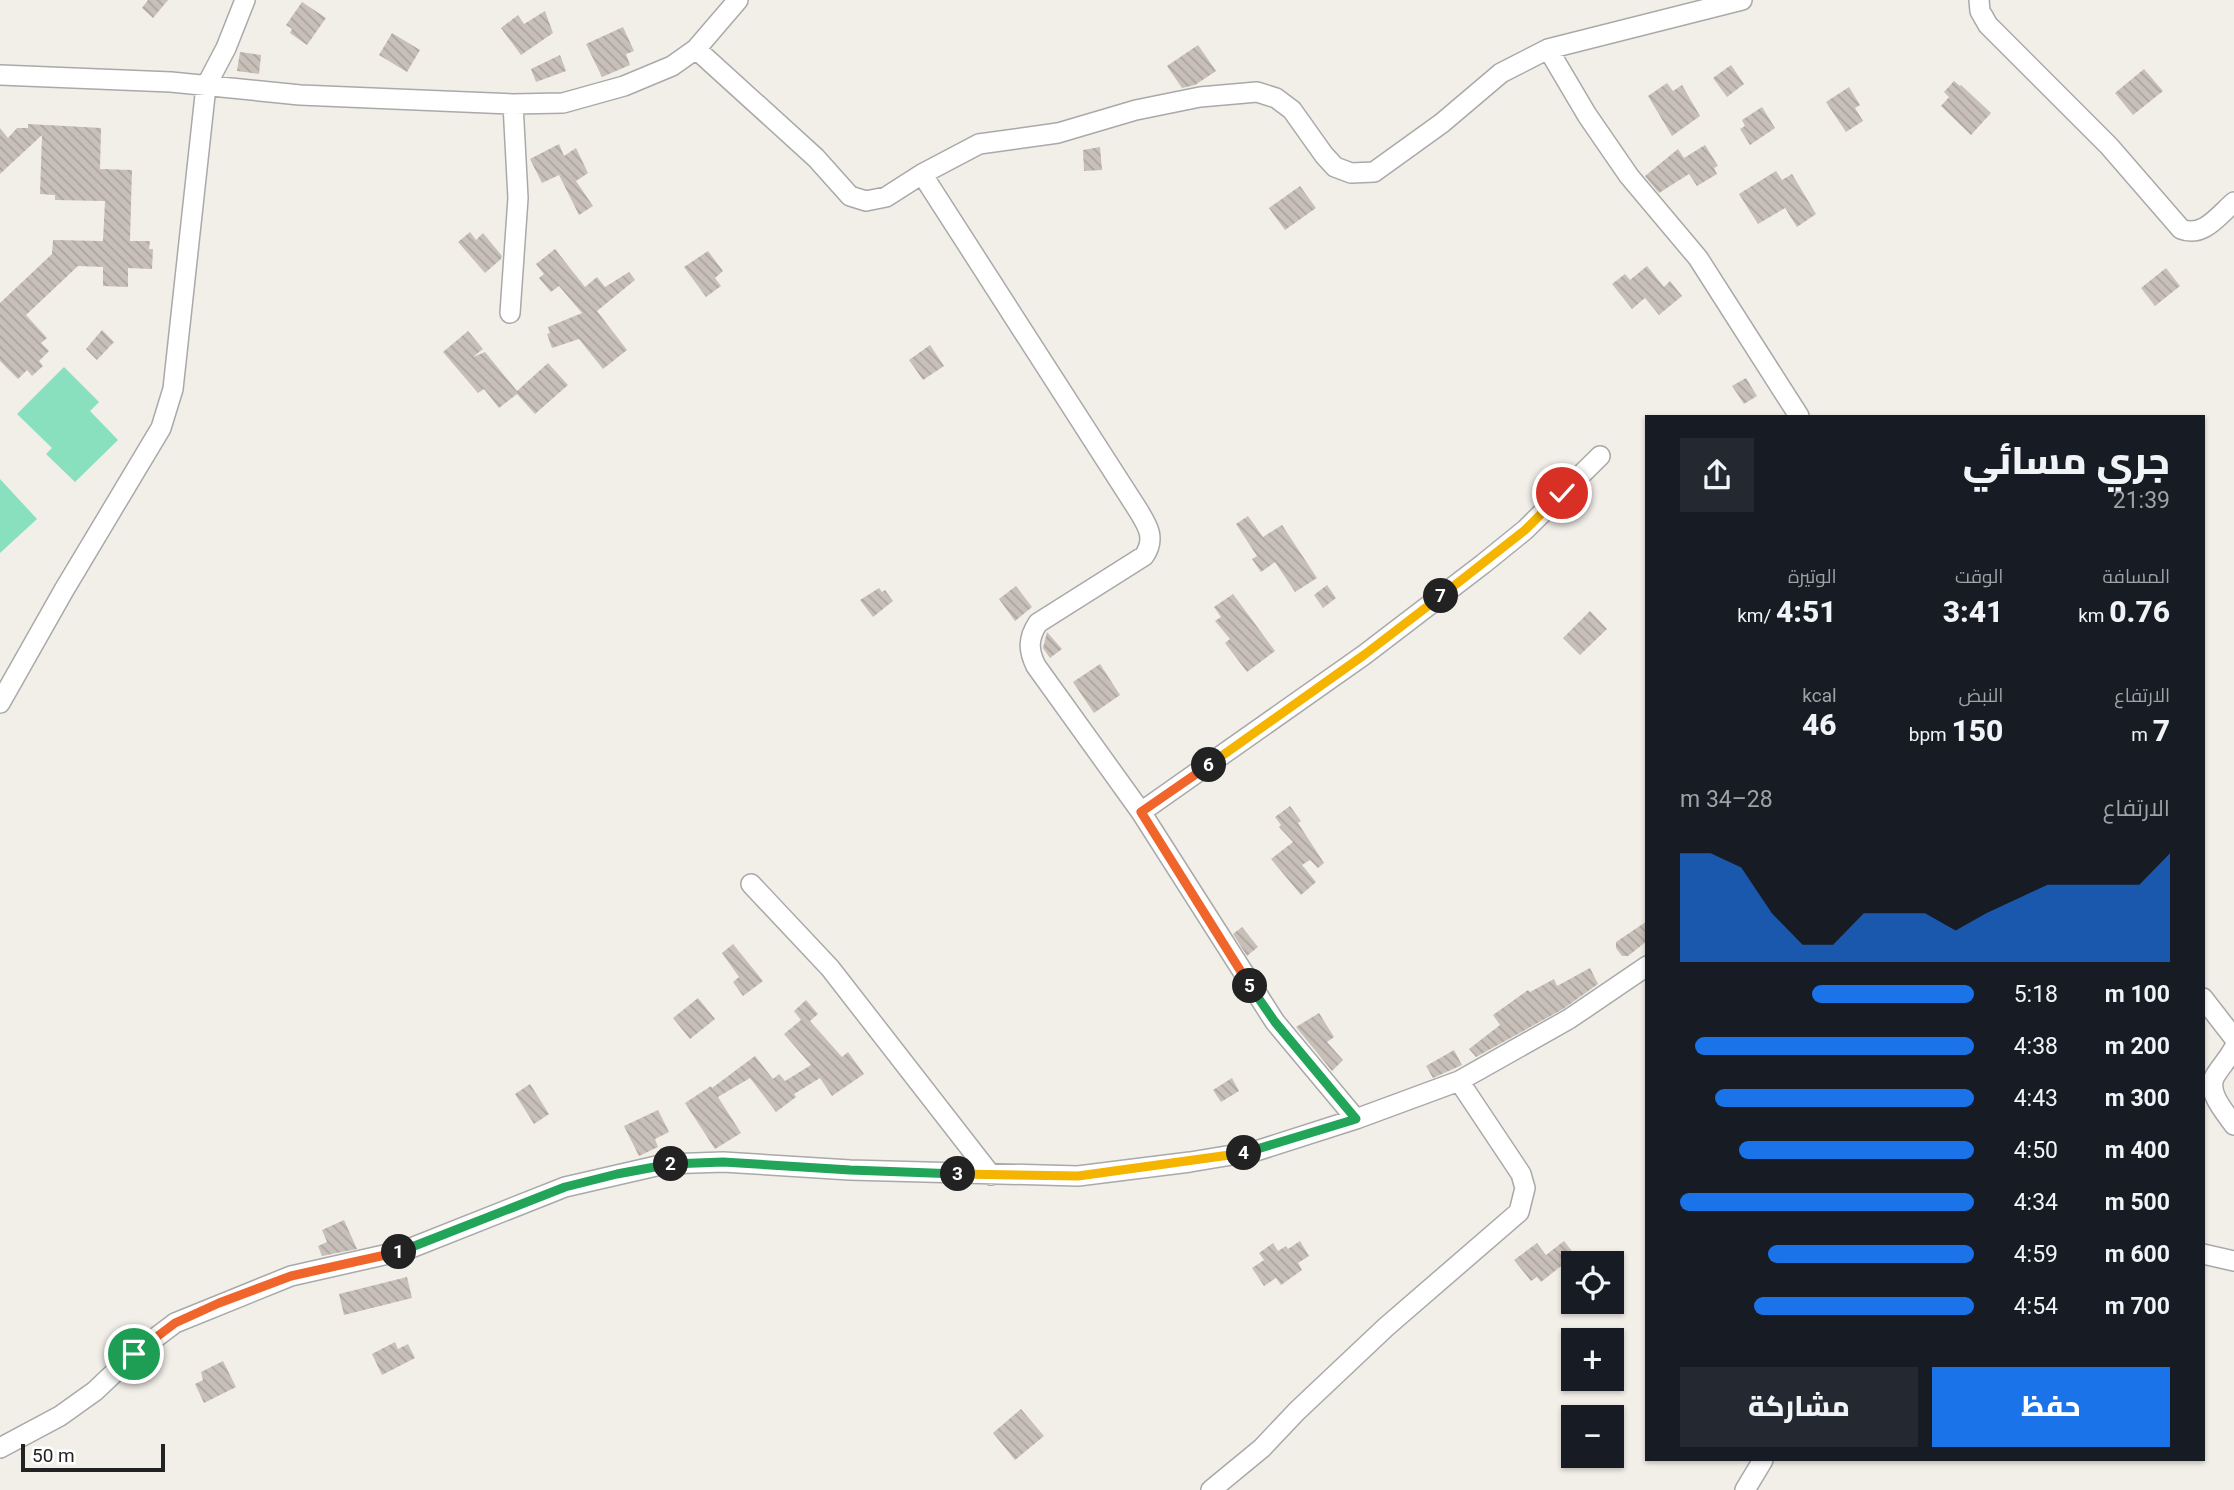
<!DOCTYPE html>
<html lang="ar">
<meta charset="utf-8">
<style>
:root{--surface:#171b24;--page:#242831;--text:#f1f3f6;--muted:#9ea1a6;--accent:#1a73e8}
body{margin:0;font-family:Roboto,Cairo,sans-serif;background:var(--page);color:var(--text);direction:rtl;height:100vh;display:flex;flex-direction:column;font-size:26px;white-space:nowrap}
*{box-sizing:border-box;margin:0}
p{font-size:23px;color:var(--muted)}
.icon{flex:none;width:38px;height:38px;fill:none;stroke:currentColor;stroke-width:2;stroke-linecap:round;stroke-linejoin:round}
.map{position:relative;flex:1;overflow:hidden;direction:ltr}
.drawer{position:absolute;left:1645px;top:415px;width:560px;height:1046px;display:flex;flex-direction:column;background:var(--surface);border-radius:0px;box-shadow:0 2px 5px #0004;direction:rtl}
.drawer>*{flex:none}
.controls{position:absolute;left:1561px;top:1251px;display:grid;gap:14px}
.controls a{display:grid;place-items:center;width:63px;height:63px;border-radius:0px;background:var(--surface);box-shadow:0 2px 5px #0004;font-size:35px}
.scale{position:absolute;left:21px;bottom:18px;width:144px;box-sizing:border-box;padding-left:7px;border:4px solid #222;border-top:0;font-size:19px;line-height:24px;white-space:nowrap;color:#222;-webkit-text-stroke:5px #fff;paint-order:stroke}
.pin{position:absolute;display:grid;place-items:center;width:60px;height:60px;color:#fff;margin:-30px;border:4px solid #fff;border-radius:50%;box-shadow:0 2px 7px #0007}
.km{position:absolute;width:35px;height:35px;margin:-18px;border-radius:50%;background:#222;color:#fff;font-size:19px;line-height:35px;text-align:center}
.round{display:grid;place-items:center;flex:none;width:74px;height:74px;border-radius:0px;background:var(--page)}
.head{display:flex;align-items:center;justify-content:space-between;height:119px;padding:0 35px}
h1{font-size:38px;font-weight:800;line-height:52px}
.stats{display:grid;grid-template-columns:repeat(3,1fr);gap:10px;height:119px;padding:7px 35px}
.stats div{display:grid;align-content:center}
.stats b{font-size:30px;font-weight:800}
.stats small{font-size:19px;font-weight:400}
.stats p{font-size:19px}
.chart{height:196px;padding:14px 35px}
.chart p{display:flex;justify-content:space-between}
.chart svg{width:100%;height:126px;margin-top:7px;fill:var(--accent);opacity:.7}
.button{display:flex;gap:14px;margin-top:auto;padding:14px 35px}
.button a{flex:1;height:80px;border-radius:0px;background:var(--accent);color:#fff;font-size:28px;font-weight:800;line-height:80px;text-align:center}
.button a+a{background:var(--page);color:var(--text)}
ul{padding:0 35px;list-style:none;font-size:23px}
li{display:grid;grid-template-columns:112px 84px 1fr;align-items:center;height:52px}
li i{height:18px;border-radius:9px;background:var(--accent)}
.map>svg:first-child{display:block}
</style>
<div class="map">
<svg width="2234" height="1490" viewBox="0 0 2234 1490">
<defs>
<pattern id="building-back-hatch" width="6" height="6" patternUnits="userSpaceOnUse" patternTransform="scale(1.75)"><rect width="6" height="6" fill="#c7bfb8"/><path d="M-1 5l2 2M0 0l6 6M5-1l2 2" fill="none" stroke="#aba49e"/></pattern>
</defs>
<rect width="100%" height="100%" fill="#f2efe9"/>
<path fill="#88e0be" d="M64,367L99,402L90,411L118,440L75,482L46,454L52,448L17,414Z
M0,479L37,519L0,553Z"/>
<path fill="url(#building-back-hatch)" d="M148,0H168L153,18L142,8Z
M302,2L326,18L307,45L290,33L292,29L286,25Z
M545,11L553,33L521,55L501,28L518,15L524,24Z
M623,27L634,51L626,54L630,65L602,77L586,44Z
M392,33L420,50L407,72L379,55Z
M1198,45L1216,71L1195,85L1182,88L1167,66Z
M240,52L261,55L259,74L237,71Z
M560,55L566,71L536,82L531,69Z
M1731,65L1744,84L1727,97L1713,78Z
M2144,69L2163,91L2133,115L2115,93Z
M1954,81L1960,86L1961,85L1991,113L1971,135L1941,106L1949,97L1944,92Z
M1667,83L1673,91L1682,85L1700,116L1672,136L1648,96Z
M1849,87L1860,105L1855,108L1863,121L1846,132L1826,102Z
M1762,107L1775,128L1750,145L1740,129L1745,126L1742,120Z
M28,124L101,128L100,169L132,170L130,241H150L149,249H153L152,269L128,268V287L103,286V267L78,266L26,315L47,338L41,343L49,351L39,361L43,366L32,376L27,370L18,379L0,361V303L52,254L53,240L103,241L105,201L55,200V195L40,194L42,135L0,174V128L8,138L17,128H28Z
M559,144L564,156L576,148L588,173L576,181L593,206L579,215L559,175L542,183L530,159Z
M1705,145L1718,166L1714,168L1717,174L1697,186L1689,174L1659,193L1645,176L1678,149L1684,158Z
M1100,147L1102,170L1084,171L1083,150Z
M1776,171L1782,180L1792,174L1816,214L1797,227L1785,208L1758,224L1739,194Z
M1300,186L1316,208L1285,230L1269,208Z
M470,232L476,240L483,233L502,256L501,259L485,273L458,242Z
M555,249L585,287L597,277L605,287L629,272L635,280L597,311L627,350L603,369L579,339L552,348L547,334L550,333L548,327L582,313L559,286L551,292L539,278L544,274L536,264Z
M708,251L723,271L715,278L721,286L706,297L684,267Z
M1647,266L1664,287L1670,281L1682,296L1659,315L1645,298L1632,309L1612,284L1625,274L1630,280Z
M2166,268L2180,286L2155,306L2141,288Z
M102,330L114,342L97,360L86,349Z
M468,331L483,349L473,357L485,352L517,391L548,363L568,385L535,414L517,394L499,408L484,389L478,393L443,352Z
M930,345L944,366L923,380L909,360Z
M1746,378L1757,396L1744,404L1732,386Z
M1248,516L1263,537L1282,525L1317,578L1295,592L1275,562L1261,572L1252,559L1257,556L1236,524Z
M1327,585L1336,598L1323,608L1314,595Z
M1016,586L1032,607L1015,621L999,599Z
M879,588L882,592L885,590L893,601L873,617L860,600Z
M1233,594L1275,651L1247,672L1225,643L1230,639L1215,621L1221,617L1214,607Z
M1590,611L1607,629L1580,655L1563,638Z
M1047,632L1062,649L1050,658L1043,648Z
M1100,664L1120,695L1094,713L1073,682Z
M1290,806L1301,821L1298,823L1324,863L1318,868L1310,860L1302,865L1316,882L1301,895L1271,859L1293,842L1279,827L1281,825L1275,817Z
M1647,921V941L1628,956H1622L1616,948V942Z
M1242,927L1258,947L1247,956L1233,934Z
M733,944L763,981L743,996L733,982L739,977L722,953Z
M1590,968L1598,984L1563,1009L1476,1057L1469,1049L1500,1025L1493,1015L1528,990L1530,992L1554,979L1557,986Z
M698,998L715,1019L690,1039L673,1018Z
M806,1000L818,1014L810,1021L842,1057L848,1052L864,1074L832,1096L820,1078L794,1094L796,1097L776,1112L750,1078L718,1097L741,1133L715,1149L685,1103L711,1086L712,1088L755,1056L773,1079L779,1074L785,1081L811,1065L784,1034L801,1020L794,1011Z
M1319,1013L1334,1037L1327,1042L1343,1060L1332,1071L1296,1027Z
M1454,1050L1462,1065L1433,1078L1426,1066Z
M1232,1078L1239,1091L1221,1102L1213,1090Z
M530,1084L549,1114L534,1124L515,1094Z
M658,1110L669,1132L655,1139L658,1147L639,1156L624,1126Z
M344,1220L357,1249L322,1256L318,1246L327,1242L322,1230Z
M1300,1241L1309,1256L1298,1263L1302,1270L1281,1285L1276,1278L1264,1286L1252,1268L1264,1260L1259,1253L1273,1243L1278,1251L1286,1246L1288,1249Z
M1564,1241L1575,1255L1541,1282L1537,1277L1531,1281L1514,1260L1537,1243L1546,1255Z
M407,1277L412,1298L344,1315L339,1294Z
M395,1342L398,1349L408,1344L415,1358L382,1375L372,1354Z
M223,1361L236,1387L204,1403L195,1384L203,1380L201,1372Z
M1021,1409L1044,1436L1015,1460L993,1433Z"/>
<g fill="none" stroke-linecap="round" stroke-linejoin="round">
<g stroke="#a9a9a9" stroke-width="22">
<path id="minor" d="M1979,0L1980,11L1988,25L2109,146L2181,229C2203,238 2218,216 2234,202
M696,49L738,0
M1548,49L1587,115L1629,176L1698,258L1799,416
M0,75L171,82L300,95L513,104L563,103L624,86L672,66L696,49L816,158L850,196L866,201L886,197L922,174L979,144L1058,133L1136,110L1200,97L1257,92L1276,98L1292,110L1324,155L1335,167L1351,173L1374,172L1442,123L1501,73L1548,49L1742,0
M922,174L1138,510C1148,526 1156,539 1144,556L1038,623C1028,638 1028,650 1036,666L1141,812L1275,1022L1356,1119
M510,313L518,198L513,104
M0,703L64,590L161,428L173,389L206,86L226,48L245,0
M1141,812L1364,655L1483,564L1525,530L1600,456
M751,884L830,968L991,1175
M2203,998L2234,1038
M2234,1048C2229,1058 2221,1066 2215,1076C2206,1092 2225,1112 2234,1125
M2203,1254L2234,1261
M0,1448L60,1416L95,1391L134,1354L175,1323L291,1276L406,1250L565,1187L665,1164L723,1162L850,1170L1078,1176L1190,1162L1256,1151L1356,1119L1459,1081L1569,1019L1647,966
M1211,1490L1262,1448L1297,1411L1386,1327L1519,1212L1525,1188L1521,1174L1459,1081
M1745,1490L1763,1460"/>
</g>
<use href="#minor" stroke="#fff" stroke-width="19"/>
</g>
<g fill="none" stroke-linecap="round" stroke-linejoin="round">
<g stroke="#fff" stroke-width="14">
<path id="split-1" d="M134,1354L175,1323L219,1303L291,1276L399,1252"/>
</g>
<g stroke="#fff" stroke-width="14">
<path id="split-2" d="M399,1252L565,1187L617,1174L671,1164"/>
</g>
<g stroke="#fff" stroke-width="14">
<path id="split-3" d="M671,1164L723,1162L850,1170L958,1174"/>
</g>
<g stroke="#fff" stroke-width="14">
<path id="split-4" d="M958,1174L1078,1176L1244,1153"/>
</g>
<g stroke="#fff" stroke-width="14">
<path id="split-5" d="M1244,1153L1356,1119L1275,1022L1250,986"/>
</g>
<g stroke="#fff" stroke-width="14">
<path id="split-6" d="M1209,765L1141,812L1250,986"/>
</g>
<g stroke="#fff" stroke-width="14">
<path id="split-7" d="M1209,765L1364,655L1441,596"/>
</g>
<g stroke="#fff" stroke-width="14">
<path id="split-8" d="M1441,596L1525,530L1562,493"/>
</g>
<use href="#split-1" stroke="#f0652b" stroke-width="9"/>
<use href="#split-2" stroke="#22a559" stroke-width="9"/>
<use href="#split-3" stroke="#22a559" stroke-width="9"/>
<use href="#split-4" stroke="#f5b400" stroke-width="9"/>
<use href="#split-5" stroke="#22a559" stroke-width="9"/>
<use href="#split-6" stroke="#f0652b" stroke-width="9"/>
<use href="#split-7" stroke="#f5b400" stroke-width="9"/>
<use href="#split-8" stroke="#f5b400" stroke-width="9"/>
</g>
</svg>
<div class="controls">
<a><svg class="icon" aria-label="locate" viewBox="0 0 24 24"><circle cx="12" cy="12" r="6"/><path d="M12 2v4M12 18v4M2 12h4M18 12h4"/></svg></a>
<a>+</a>
<a>−</a>
</div>
<div class="scale">50 m</div>
<div class="pin" style="left:134px;top:1354px;background:#1e9e55"><svg class="icon" aria-label="arrive" viewBox="0 0 24 24"><path d="M6 21V4h12l-3 4 3 4H6"/></svg></div>
<div class="pin" style="left:1562px;top:493px;background:#d93025"><svg class="icon" aria-label="check" viewBox="0 0 24 24"><path d="M5 12l5 5 9-10"/></svg></div>
<b class="km" style="left:399px;top:1252px">1</b>
<b class="km" style="left:671px;top:1164px">2</b>
<b class="km" style="left:958px;top:1174px">3</b>
<b class="km" style="left:1244px;top:1153px">4</b>
<b class="km" style="left:1250px;top:986px">5</b>
<b class="km" style="left:1209px;top:765px">6</b>
<b class="km" style="left:1441px;top:596px">7</b>
<section class="drawer">
<div class="head"><div><h1>جري مسائي</h1><p>21:39</p></div><a class="round"><svg class="icon" aria-label="share" viewBox="0 0 24 24"><path d="M12 15V3M7 8l5-5 5 5M5 13v7h14v-7"/></svg></a></div>
<div class="stats">
<div><p>المسافة</p><b>0.76<small> km</small></b></div>
<div><p>الوقت</p><b>3:41</b></div>
<div><p>الوتيرة</p><b>4:51<small> /km</small></b></div>
</div>
<div class="stats">
<div><p>الارتفاع</p><b>7<small> m</small></b></div>
<div><p>النبض</p><b>150<small> bpm</small></b></div>
<div><p>kcal</p><b>46</b></div>
</div>
<div class="chart"><p><span>الارتفاع</span>28–34 m</p>
<svg viewBox="0 0 160 44" preserveAspectRatio="none"><path d="M0 44V6L10 6L20 11L30 27L40 38L50 38L60 27L70 27L80 27L90 33L100 27L110 22L120 17L130 17L140 17L150 17L160 6V44z"/></svg>
</div>
<ul>
<li><b>100 m</b>5:18<i style="width:55%"></i></li>
<li><b>200 m</b>4:38<i style="width:95%"></i></li>
<li><b>300 m</b>4:43<i style="width:88%"></i></li>
<li><b>400 m</b>4:50<i style="width:80%"></i></li>
<li><b>500 m</b>4:34<i style="width:100%"></i></li>
<li><b>600 m</b>4:59<i style="width:70%"></i></li>
<li><b>700 m</b>4:54<i style="width:75%"></i></li>
</ul>
<div class="button"><a>حفظ</a><a>مشاركة</a></div>
</section>
</div>
